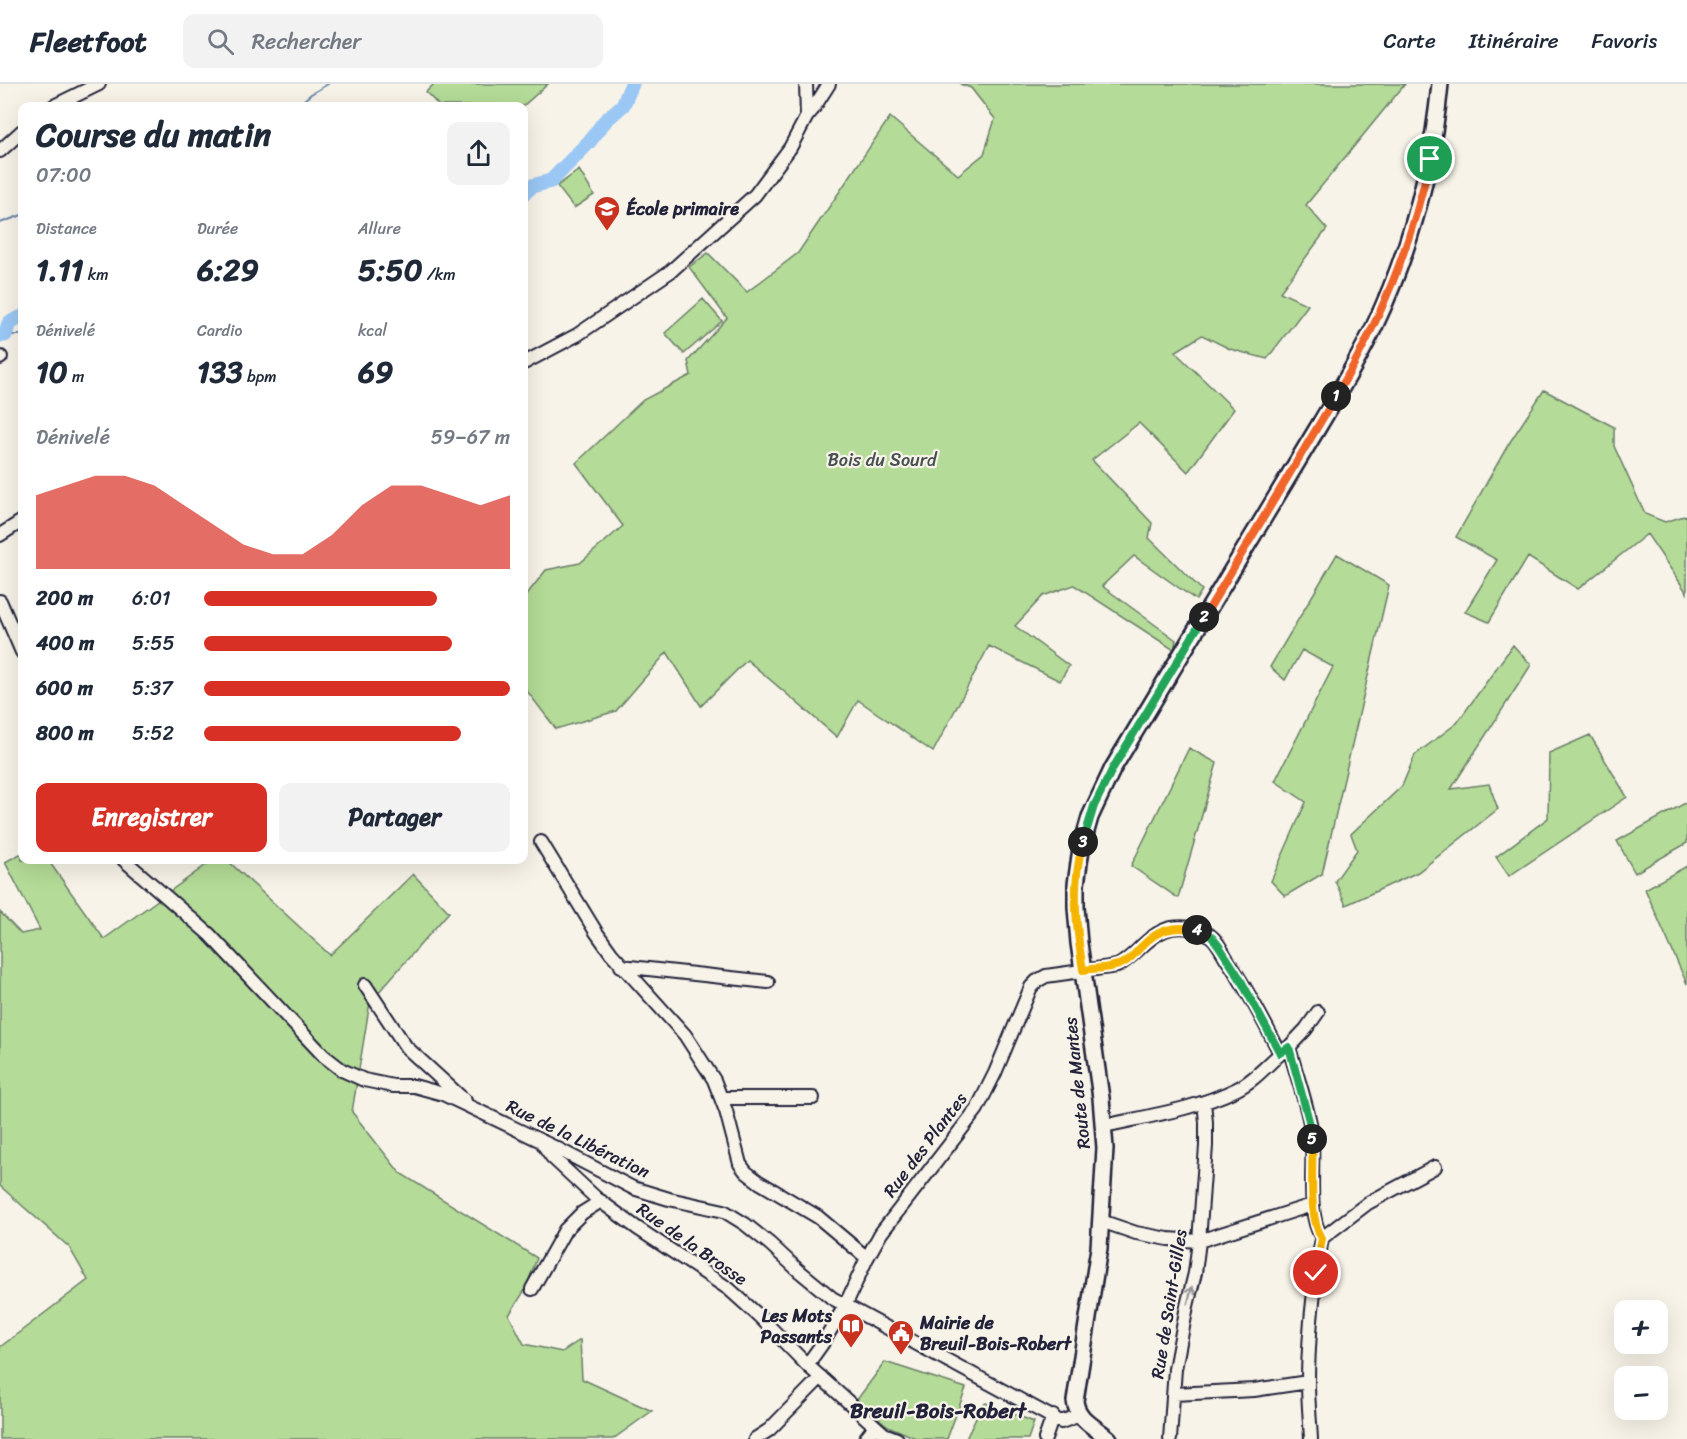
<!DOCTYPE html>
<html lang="fr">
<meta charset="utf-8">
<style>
:root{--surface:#fff;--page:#f2f2f3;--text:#1f2937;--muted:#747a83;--line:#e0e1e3;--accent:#d93025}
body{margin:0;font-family:Sriracha,sans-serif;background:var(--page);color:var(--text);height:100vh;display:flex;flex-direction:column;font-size:22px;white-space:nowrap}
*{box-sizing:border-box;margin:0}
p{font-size:20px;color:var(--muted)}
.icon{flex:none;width:33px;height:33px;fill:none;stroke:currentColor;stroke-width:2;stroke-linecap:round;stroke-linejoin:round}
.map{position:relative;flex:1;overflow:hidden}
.details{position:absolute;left:18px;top:18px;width:510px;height:762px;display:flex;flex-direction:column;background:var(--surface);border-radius:12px;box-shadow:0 6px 24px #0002}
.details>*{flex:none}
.fabs{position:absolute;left:1614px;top:1216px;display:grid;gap:12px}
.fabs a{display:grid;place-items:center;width:54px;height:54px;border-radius:12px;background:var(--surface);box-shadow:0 6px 24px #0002;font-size:30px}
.pin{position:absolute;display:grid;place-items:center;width:51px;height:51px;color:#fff;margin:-26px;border:3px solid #fff;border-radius:50%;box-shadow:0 2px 6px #0007}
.km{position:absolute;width:30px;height:30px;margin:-15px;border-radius:50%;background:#222;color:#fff;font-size:16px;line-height:30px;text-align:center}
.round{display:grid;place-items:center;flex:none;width:63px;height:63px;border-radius:12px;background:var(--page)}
.summary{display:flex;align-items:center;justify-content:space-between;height:102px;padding:0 18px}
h1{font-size:33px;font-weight:700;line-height:45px}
.stats{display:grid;grid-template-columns:repeat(3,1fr);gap:9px;height:102px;padding:6px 18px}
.stats div{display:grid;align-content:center}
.stats b{font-size:30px;font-weight:700}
.stats small{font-size:16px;font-weight:400}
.stats p{font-size:16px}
.chart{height:168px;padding:12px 18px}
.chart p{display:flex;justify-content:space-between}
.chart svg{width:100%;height:108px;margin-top:6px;fill:var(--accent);opacity:.7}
.primary-button{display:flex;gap:12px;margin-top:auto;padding:12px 18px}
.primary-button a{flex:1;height:69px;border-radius:12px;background:var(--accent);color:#fff;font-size:24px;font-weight:700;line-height:69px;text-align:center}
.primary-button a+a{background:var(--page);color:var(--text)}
ul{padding:0 18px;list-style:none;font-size:20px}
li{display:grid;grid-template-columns:96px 72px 1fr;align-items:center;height:45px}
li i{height:15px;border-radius:8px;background:var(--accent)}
header{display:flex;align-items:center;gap:36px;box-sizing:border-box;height:84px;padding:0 30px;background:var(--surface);border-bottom:2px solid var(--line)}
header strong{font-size:28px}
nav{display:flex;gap:33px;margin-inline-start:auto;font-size:21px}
.search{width:420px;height:54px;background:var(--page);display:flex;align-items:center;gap:15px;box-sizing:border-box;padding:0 21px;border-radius:12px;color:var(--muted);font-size:22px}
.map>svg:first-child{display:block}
</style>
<header>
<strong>Fleetfoot</strong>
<div class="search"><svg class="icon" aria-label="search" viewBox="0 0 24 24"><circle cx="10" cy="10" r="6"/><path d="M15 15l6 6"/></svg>Rechercher</div>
<nav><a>Carte</a><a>Itinéraire</a><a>Favoris</a></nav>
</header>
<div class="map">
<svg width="1687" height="1355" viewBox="0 0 1687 1355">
<rect width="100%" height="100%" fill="#f7f3e8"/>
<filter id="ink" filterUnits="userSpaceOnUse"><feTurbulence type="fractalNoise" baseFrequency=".0167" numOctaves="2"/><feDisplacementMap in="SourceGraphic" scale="12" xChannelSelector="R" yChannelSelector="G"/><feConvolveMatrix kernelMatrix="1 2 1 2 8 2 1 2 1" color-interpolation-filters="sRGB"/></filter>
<g filter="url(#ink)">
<path fill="#b4db97" stroke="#6b7e69" stroke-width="1.5" d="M434,0H548L523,22H439L426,8Z
M960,0H1405L1306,121L1327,145L1280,208L1308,221L1267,275L1230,265L1202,251L1175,268L1234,325L1188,388L1139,339L1092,376L1152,439L1149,454L1202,506L1196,516L1134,472L1102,502L1176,556L1174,566L1074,501L1043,512L1015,542L1069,582L1060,597L989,562L933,668L858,616L837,653L747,576L701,622L667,568L616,627L556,645L524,603V514L546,486L580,479L623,442L576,379L643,316L691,291L688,277L727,234L689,183L708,169L747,208L798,169L890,33L958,91L984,70L995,35L971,4Z
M579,86L594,111L574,124L557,102Z
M703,215L722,237L684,270L665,249Z
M1544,306L1614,343V362L1645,430L1665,438L1687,431V509L1647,450L1578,505L1528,473L1489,538L1465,528L1497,476L1456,453L1508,361Z
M1337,470L1389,501L1322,790L1285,812L1271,797L1306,718L1275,697L1333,583L1302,566L1285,596L1270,583Z
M1513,561L1531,581L1451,705L1489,700L1498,725L1418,788L1346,821L1335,797L1357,766L1351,750L1402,702L1415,671L1457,639Z
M1590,651L1627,713L1509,792L1496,773L1548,734L1549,669Z
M1189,664L1217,679L1178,814L1131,782Z
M1687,718V759L1635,789L1617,757Z
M22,769V776H48L104,855L213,776H227L330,871L413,790L449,828L370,918L352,1028L400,1089L537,1174L525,1206L509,1231L524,1260L562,1268L580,1256L582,1295L652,1327L613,1355H0V1263L88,1196L69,1163L0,1102V828L21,850L40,846L5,778Z
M1687,782V900L1645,805Z
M885,1278L966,1304L947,1355H918L888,1342L856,1317Z
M986,1319L1034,1338L1028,1355H966L981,1322Z"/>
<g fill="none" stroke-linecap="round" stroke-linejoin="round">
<path stroke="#6a85aa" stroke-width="2" d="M297,22L311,10L328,0
M0,139L22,131
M5,251H22"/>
<path stroke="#9ac7f4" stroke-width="15" d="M524,109L532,102L551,97L589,58L605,37L623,21L632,0
M0,251H5L9,239L22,233"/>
<g stroke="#22223b" stroke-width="16">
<path id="minor" d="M54,22L99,0
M807,32L813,25L829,0
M0,67L22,47
M0,274L1,273
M524,279L577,251L671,187L755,111L790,64L807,32L806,0
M0,451L22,437
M0,517L22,568
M541,758L596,848L611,869L685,951L714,996L726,1027L740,1080L746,1088L759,1098L818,1133L867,1174
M124,776L209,850L324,972L342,986L364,996L393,1002H414L443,1010L560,1066L633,1104L669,1115L724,1127L745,1140L770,1160L798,1186L832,1214L1061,1338L1080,1331
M621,882L768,898
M365,901L406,963L465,1017
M722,1014H813
M1104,1042C1149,1032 1196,1025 1237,1005C1256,996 1270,977 1287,964
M541,1057L552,1073L596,1114L637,1144L729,1205L759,1232L807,1281L884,1350L897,1355
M1101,1137L1136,1149L1168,1155L1199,1157L1312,1121
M1322,1154L1368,1119L1435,1083
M532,1205L565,1146L582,1129L601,1117
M807,1281L822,1260L845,1222L867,1174L881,1149L977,1025L995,989L1031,903L1037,897L1046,892L1117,882C1135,873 1145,854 1165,846C1178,841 1202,843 1213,854C1219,860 1223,869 1228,877C1248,906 1264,938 1280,969
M1174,1310L1254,1306L1308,1298
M755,1355L769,1346L821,1293
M865,1355L875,1342
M1045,1355L1053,1332
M1170,1355L1175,1285L1187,1222L1195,1189L1199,1157L1206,1062V1038L1204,1018
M1311,1355C1310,1336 1308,1317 1308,1299C1308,1250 1314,1201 1322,1154C1305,1128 1316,1075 1311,1044C1306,1017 1296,990 1289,963L1306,945L1318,928"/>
</g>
<g stroke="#22223b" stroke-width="20">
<path id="major" d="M1109,1355C1097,1344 1077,1336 1075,1317L1099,1164L1105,1064L1101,1014L1079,859L1076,823V800L1081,765L1090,733L1113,684L1320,340C1339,308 1358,277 1374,243C1410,167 1432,84 1440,0"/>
</g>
<use href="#minor" stroke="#f7f3e8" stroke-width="12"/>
<use href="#major" stroke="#f7f3e8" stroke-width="15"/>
</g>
<defs><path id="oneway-shaft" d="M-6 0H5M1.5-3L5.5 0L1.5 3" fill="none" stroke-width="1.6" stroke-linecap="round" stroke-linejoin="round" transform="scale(1.5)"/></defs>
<use stroke="#97959a" href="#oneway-shaft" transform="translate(1190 1211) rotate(-75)"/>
</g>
<g fill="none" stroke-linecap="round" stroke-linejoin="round" filter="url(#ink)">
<g stroke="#fff" stroke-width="12">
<path id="split-1" d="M1336,312C1381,236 1411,162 1430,75"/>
</g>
<g stroke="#fff" stroke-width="12">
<path id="split-2" d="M1204,533L1336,312"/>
</g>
<g stroke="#fff" stroke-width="12">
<path id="split-3" d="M1083,758L1094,722L1113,684L1204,533"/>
</g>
<g stroke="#fff" stroke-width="12">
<path id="split-4" d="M1083,758C1071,801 1076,843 1083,886C1096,884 1113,885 1125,878C1131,875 1136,868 1142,862C1158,845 1175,841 1197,846"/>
</g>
<g stroke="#fff" stroke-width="12">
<path id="split-5" d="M1197,846L1211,852L1219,862L1239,893L1280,969L1289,963L1311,1044L1312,1055"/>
</g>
<g stroke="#fff" stroke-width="12">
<path id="split-6" d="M1312,1055C1314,1082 1307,1132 1322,1154L1316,1189"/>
</g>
<use href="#split-1" stroke="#f0652b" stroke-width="8"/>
<use href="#split-2" stroke="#f0652b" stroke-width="8"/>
<use href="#split-3" stroke="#22a559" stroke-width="8"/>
<use href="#split-4" stroke="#f5b400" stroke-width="8"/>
<use href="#split-5" stroke="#22a559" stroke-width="8"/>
<use href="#split-6" stroke="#f5b400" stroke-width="8"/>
</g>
<defs>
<g id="school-pin" transform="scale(1.35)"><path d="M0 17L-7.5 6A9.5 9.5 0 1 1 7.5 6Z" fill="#c8321e" stroke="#f7f3e8"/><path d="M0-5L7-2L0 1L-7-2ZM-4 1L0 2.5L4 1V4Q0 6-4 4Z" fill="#fff"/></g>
<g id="library-pin" transform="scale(1.35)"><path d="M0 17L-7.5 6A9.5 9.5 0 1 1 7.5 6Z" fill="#c8321e" stroke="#f7f3e8"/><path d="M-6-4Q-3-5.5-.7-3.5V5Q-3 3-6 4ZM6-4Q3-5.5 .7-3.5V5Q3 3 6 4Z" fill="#fff"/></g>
<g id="civic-pin" transform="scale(1.35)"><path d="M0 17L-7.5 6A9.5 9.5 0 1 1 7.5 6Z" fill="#c8321e" stroke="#f7f3e8"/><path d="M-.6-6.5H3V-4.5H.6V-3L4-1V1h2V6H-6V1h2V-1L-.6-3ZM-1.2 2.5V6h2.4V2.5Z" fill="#fff"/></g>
</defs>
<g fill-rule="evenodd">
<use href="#school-pin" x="607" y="125"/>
<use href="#library-pin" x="851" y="1242"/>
<use href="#civic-pin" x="901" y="1249"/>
</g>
<g text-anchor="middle" stroke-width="4.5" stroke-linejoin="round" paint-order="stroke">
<g font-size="18" font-weight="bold" fill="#22223b" stroke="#f7f3e8" text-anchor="start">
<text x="626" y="131">École primaire</text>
<text x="832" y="1238" text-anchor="end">Les Mots<tspan x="832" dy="21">Passants</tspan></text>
<text x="920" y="1245">Mairie de<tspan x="920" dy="21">Breuil-Bois-Robert</tspan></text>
</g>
<g font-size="18" fill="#465052" stroke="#f7f3e8">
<text x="882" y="382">Bois du Sourd</text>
</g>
<g font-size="18" fill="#22223b" stroke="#f7f3e8">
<text transform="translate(1077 999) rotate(-96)" y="6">Route de Mantes</text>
<text transform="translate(578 1055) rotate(26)" y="6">Rue de la Libération</text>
<text transform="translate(925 1061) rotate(-53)" y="6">Rue des Plantes</text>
<text transform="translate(692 1160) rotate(35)" y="6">Rue de la Brosse</text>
<text transform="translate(1169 1220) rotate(-81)" y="6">Rue de Saint-Gilles</text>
</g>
<g font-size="21" font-weight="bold" fill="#22223b" stroke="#f7f3e8">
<text x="938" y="1334">Breuil-Bois-Robert</text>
</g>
</g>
</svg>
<div class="fabs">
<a>+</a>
<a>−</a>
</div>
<div class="pin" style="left:1430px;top:75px;background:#1e9e55"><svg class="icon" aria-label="arrive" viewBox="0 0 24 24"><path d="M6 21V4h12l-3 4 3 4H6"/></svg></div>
<div class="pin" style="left:1316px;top:1189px;background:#d93025"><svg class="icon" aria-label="check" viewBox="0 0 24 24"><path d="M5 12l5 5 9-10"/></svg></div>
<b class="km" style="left:1336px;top:312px">1</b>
<b class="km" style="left:1204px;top:533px">2</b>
<b class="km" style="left:1083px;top:758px">3</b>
<b class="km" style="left:1197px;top:846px">4</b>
<b class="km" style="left:1312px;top:1055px">5</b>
<section class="details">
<div class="summary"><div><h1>Course du matin</h1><p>07:00</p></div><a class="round"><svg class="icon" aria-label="share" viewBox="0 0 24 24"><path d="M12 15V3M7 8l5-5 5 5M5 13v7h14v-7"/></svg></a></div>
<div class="stats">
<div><p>Distance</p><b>1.11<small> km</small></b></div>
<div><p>Durée</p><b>6:29</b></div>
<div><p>Allure</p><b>5:50<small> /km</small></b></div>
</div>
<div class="stats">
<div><p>Dénivelé</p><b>10<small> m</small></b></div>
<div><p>Cardio</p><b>133<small> bpm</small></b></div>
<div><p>kcal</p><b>69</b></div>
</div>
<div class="chart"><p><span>Dénivelé</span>59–67 m</p>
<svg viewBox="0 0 160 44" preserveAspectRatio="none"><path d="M0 44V14L10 10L20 6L30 6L40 10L50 18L60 26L70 34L80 38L90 38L100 30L110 18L120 10L130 10L140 14L150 18L160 14V44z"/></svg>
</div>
<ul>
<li><b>200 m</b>6:01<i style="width:76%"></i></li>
<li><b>400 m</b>5:55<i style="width:81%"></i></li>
<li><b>600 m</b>5:37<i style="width:100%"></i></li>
<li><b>800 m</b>5:52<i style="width:84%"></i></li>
</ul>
<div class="primary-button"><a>Enregistrer</a><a>Partager</a></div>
</section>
</div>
